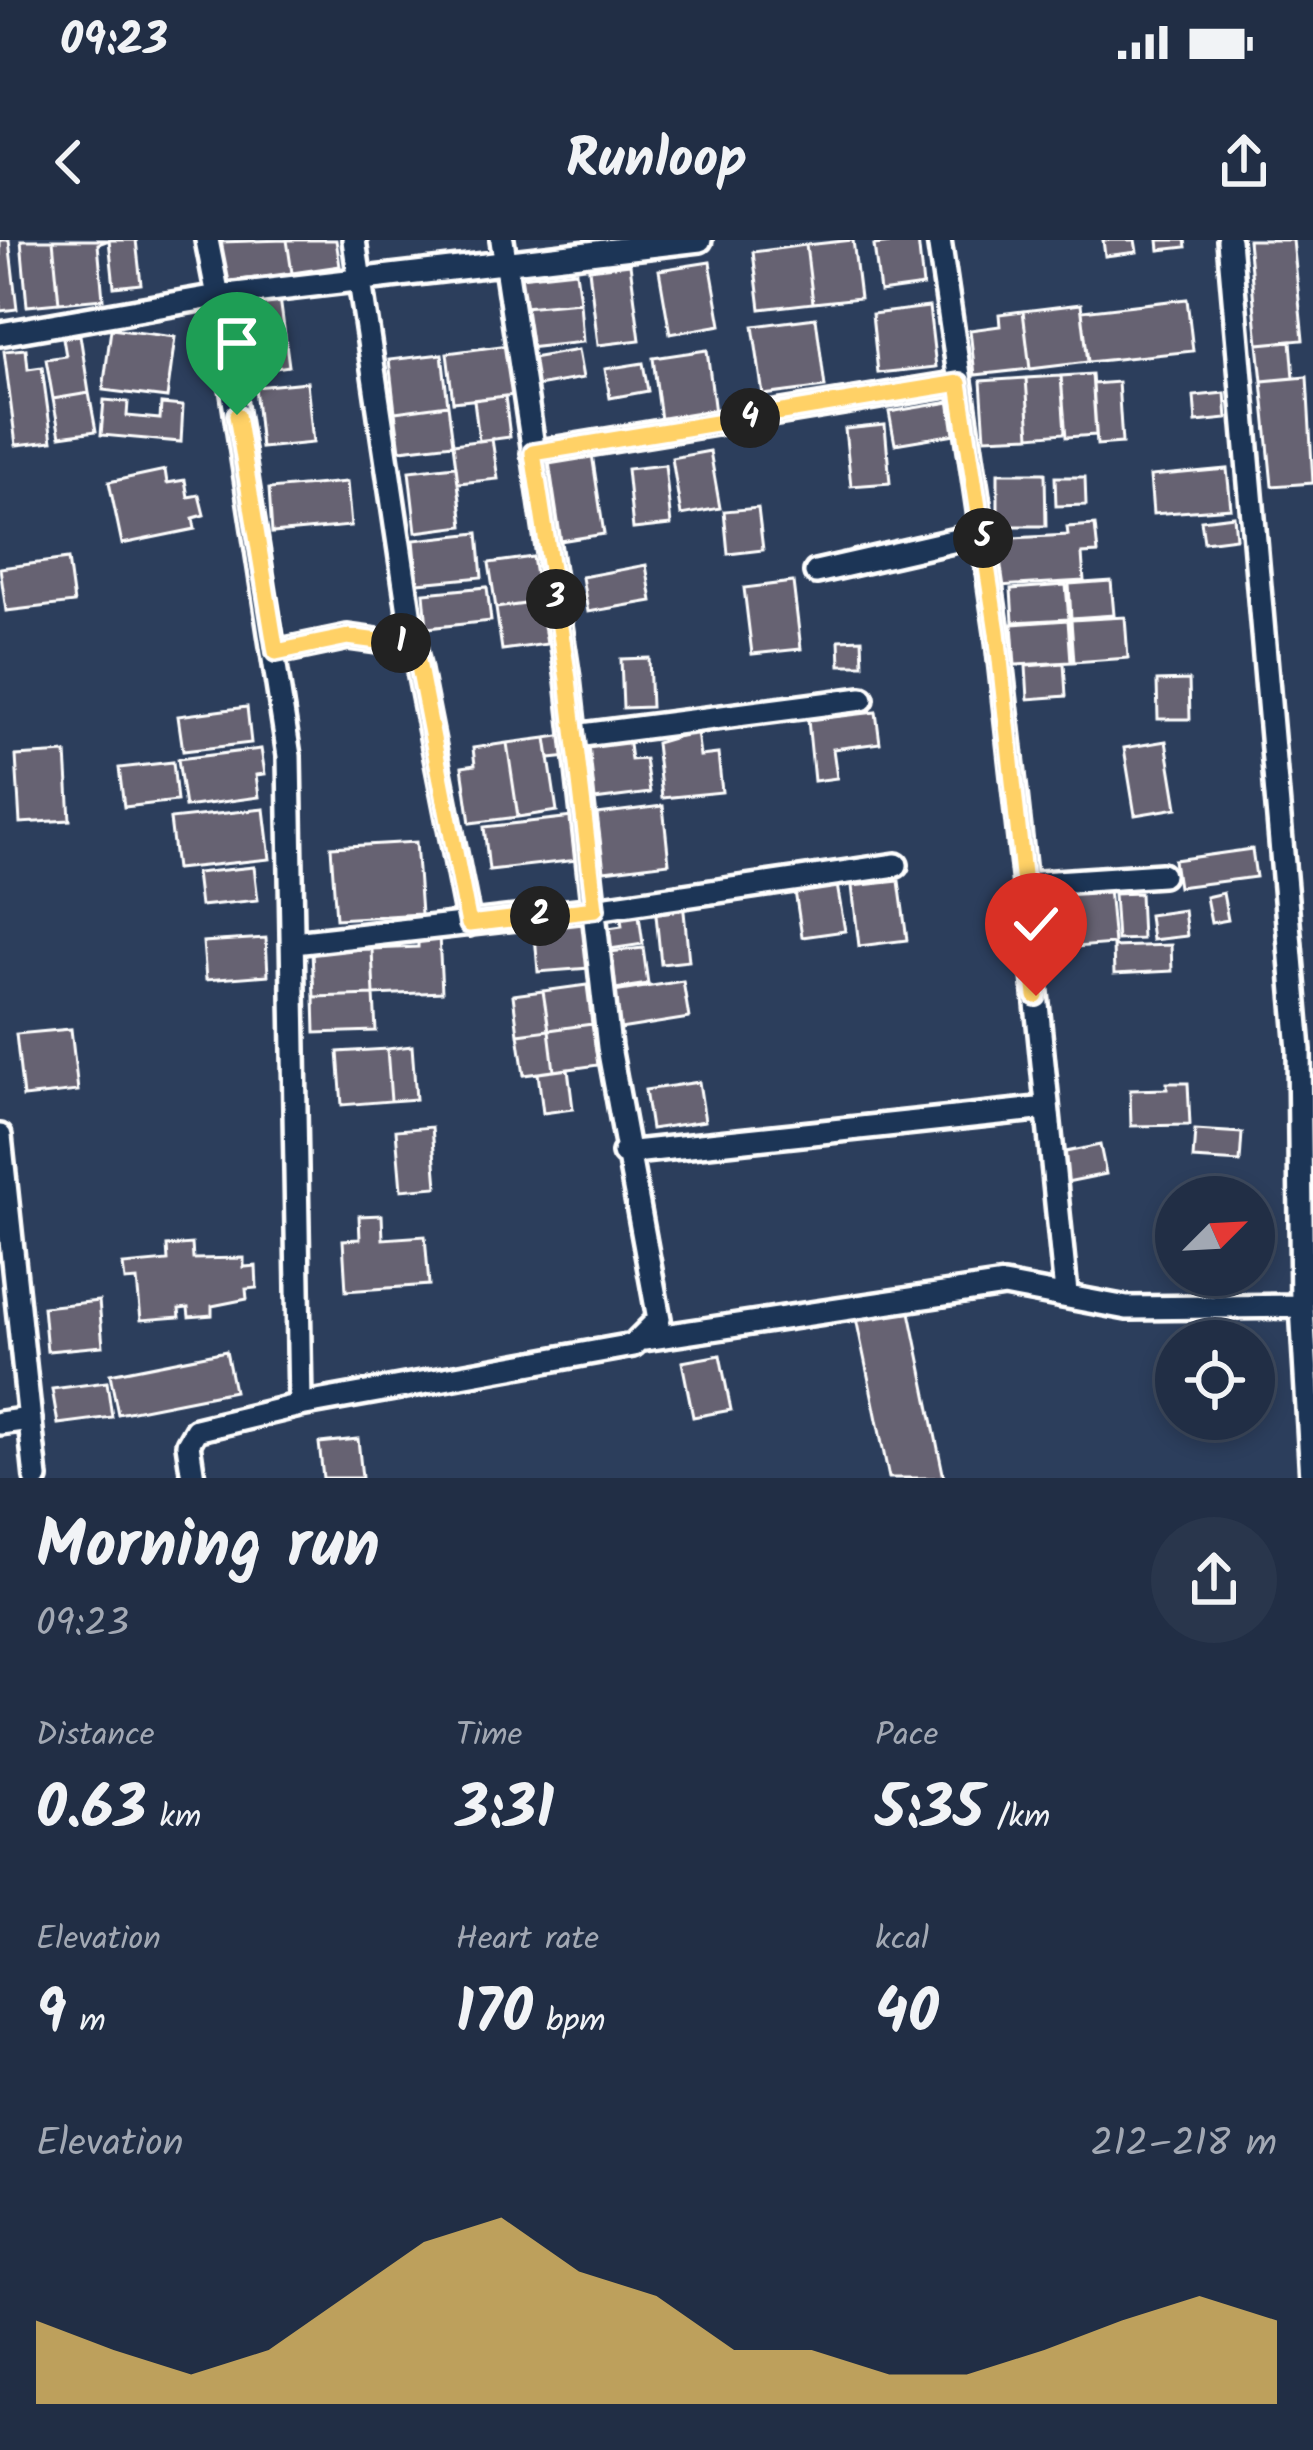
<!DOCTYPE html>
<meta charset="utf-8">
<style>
:root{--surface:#212e45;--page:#29364c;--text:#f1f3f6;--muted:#a2a8b3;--line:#3e4a5e;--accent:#ffd166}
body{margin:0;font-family:Kalam,sans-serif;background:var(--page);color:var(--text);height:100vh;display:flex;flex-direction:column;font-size:45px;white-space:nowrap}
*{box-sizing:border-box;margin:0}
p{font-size:39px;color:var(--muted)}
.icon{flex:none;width:66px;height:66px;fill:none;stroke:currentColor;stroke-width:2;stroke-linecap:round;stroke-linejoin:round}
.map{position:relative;height:1238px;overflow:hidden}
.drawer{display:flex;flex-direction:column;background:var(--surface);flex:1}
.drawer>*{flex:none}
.needle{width:78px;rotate:66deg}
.fabs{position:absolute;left:1155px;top:936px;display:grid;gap:24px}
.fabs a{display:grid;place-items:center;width:120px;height:120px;border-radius:50%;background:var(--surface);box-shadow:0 6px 18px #0003,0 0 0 3px var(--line);font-size:60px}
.pin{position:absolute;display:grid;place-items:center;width:102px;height:102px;color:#fff;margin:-123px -51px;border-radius:50% 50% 50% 0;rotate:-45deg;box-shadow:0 0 12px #0007}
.pin .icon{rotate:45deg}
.km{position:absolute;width:60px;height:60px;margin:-30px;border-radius:50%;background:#222;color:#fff;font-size:33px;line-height:60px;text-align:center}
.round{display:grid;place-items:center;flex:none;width:126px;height:126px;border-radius:63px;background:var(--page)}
.headline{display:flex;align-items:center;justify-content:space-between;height:204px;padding:0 36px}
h1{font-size:66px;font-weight:700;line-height:90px}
.stats{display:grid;grid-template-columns:repeat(3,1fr);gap:18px;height:204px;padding:12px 36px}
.stats div{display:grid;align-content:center}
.stats b{font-size:60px;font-weight:700}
.stats small{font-size:33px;font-weight:400}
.stats p{font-size:33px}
.chart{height:336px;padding:24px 36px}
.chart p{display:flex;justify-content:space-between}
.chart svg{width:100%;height:216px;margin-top:12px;fill:var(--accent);opacity:.7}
.status{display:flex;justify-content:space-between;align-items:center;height:84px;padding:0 60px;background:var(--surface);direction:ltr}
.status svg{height:33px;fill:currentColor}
header{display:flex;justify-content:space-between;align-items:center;height:156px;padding:0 36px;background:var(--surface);font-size:54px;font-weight:700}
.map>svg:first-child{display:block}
</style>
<div class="status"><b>09:23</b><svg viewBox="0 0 49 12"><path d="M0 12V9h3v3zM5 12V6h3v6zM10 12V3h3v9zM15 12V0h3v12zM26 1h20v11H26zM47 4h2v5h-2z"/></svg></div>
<header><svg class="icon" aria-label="back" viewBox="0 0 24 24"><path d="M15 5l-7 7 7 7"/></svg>Runloop<svg class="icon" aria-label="share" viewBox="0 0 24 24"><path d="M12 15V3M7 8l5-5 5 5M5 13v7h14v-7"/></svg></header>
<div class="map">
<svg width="1313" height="1238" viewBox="0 0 1313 1238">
<rect width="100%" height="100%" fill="#2c3e5c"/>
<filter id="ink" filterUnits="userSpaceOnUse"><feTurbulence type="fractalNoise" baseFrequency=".00833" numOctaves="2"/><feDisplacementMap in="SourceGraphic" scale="24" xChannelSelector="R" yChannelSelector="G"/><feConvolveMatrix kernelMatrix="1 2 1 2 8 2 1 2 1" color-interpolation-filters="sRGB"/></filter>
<g filter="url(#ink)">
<path fill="#666272" stroke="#fff" stroke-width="3" d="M0,0H9L17,69L0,71Z
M21,0H53L59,63L27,66Z
M53,0H109L98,4L103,59L59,63Z
M109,0H136L141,44L114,47Z
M287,0L292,33L226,42L220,2Z
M287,0H336L340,26L292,33Z
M853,0L860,58L813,63L806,5Z
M918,0L923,46L880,52L874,5Z
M1103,0H1135L1137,12L1105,16Z
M1158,0H1185L1186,7L1159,10Z
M1248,0H1293L1303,100L1258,104Z
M806,5L813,63L760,69L753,12Z
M710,22L721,85L670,94L659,30Z
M630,24L640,100L598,105L589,29Z
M576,31L580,62L523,67L520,37Z
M280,58L289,126L242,133L232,64Z
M1187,59L1193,111L1088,122L1082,71Z
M580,62L583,102L527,108L523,67Z
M1081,64L1088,122L1030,129L1023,71Z
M929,67L936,127L878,133L872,74Z
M1023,71L1030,129L975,135L970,90L1000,86L999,74Z
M816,78L825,147L763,155L753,86Z
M111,89L175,97L167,158L103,150Z
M80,95L89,153L53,159L46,119L66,116L63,98Z
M1291,101L1294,138L1262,141L1258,104Z
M509,105L515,155L453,162L447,113Z
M26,109L28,129L42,127L52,201L16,205L4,111Z
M578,110L583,138L537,146L532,118Z
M707,110L715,173L661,180L653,118Z
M442,114L448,165L395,172L389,120Z
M643,123L648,151L610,158L605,129Z
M1092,134L1096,195L1066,197L1061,136Z
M1061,136L1065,193L1030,196L1026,138Z
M1307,137L1313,243L1272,246L1262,141Z
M1026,138L1030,196L985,198L981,141Z
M307,142L313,203L261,208L255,147Z
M1118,142L1122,203L1097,205L1093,144Z
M89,153L96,191L60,196L53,159Z
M1225,153L1227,179L1196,182L1194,156Z
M505,156L510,197L479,201L474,160Z
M104,160L128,162L127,176L160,179L161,164L183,166L181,202L101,195Z
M950,162L955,194L895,204L889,172Z
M448,165L453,204L400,210L395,172Z
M885,185L890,243L851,246L845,189Z
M492,199L498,239L458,243L453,204Z
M710,211L720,268L681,275L672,218Z
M592,214L604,294L560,301L548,221Z
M665,225L671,285L633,289L627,229Z
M456,226L463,286L416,292L409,231Z
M1227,229L1231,268L1153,274L1150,236Z
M165,230L167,243L185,240L188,257L199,255L204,275L193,278L195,289L122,304L109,242Z
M998,233H1045L1046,286H998Z
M1055,237H1085L1086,265L1056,266Z
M347,242L351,286L272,293L269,249Z
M758,268L763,310L728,314L724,271Z
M1234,276L1236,298L1204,302L1201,280Z
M1095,285L1098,313L1082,314L1084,341L999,346L996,299L1068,295L1067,287Z
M478,293L482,337L418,343L414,300Z
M533,317L540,362L496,368L489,323Z
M68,319L74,363L6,371L0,328Z
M646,325L652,361L588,372L582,337Z
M1111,341L1114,375L1071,378L1069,344Z
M793,342L801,409L752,414L744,348Z
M1066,345L1069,379L1013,382L1011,349Z
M487,347L491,381L427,388L424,353Z
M540,362L547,404L502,410L496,368Z
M1125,377L1128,418L1074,422L1071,380Z
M1068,380L1071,422L1015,425L1012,384Z
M862,399L863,425H840L839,400Z
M649,418L651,467L623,468L621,419Z
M1064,423L1066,456L1028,459L1026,426Z
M1189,440L1190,479H1158L1157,441Z
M247,467L251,503L183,511L178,476Z
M876,472L880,503L833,509L837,538L814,541L808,480Z
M697,491L700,516L718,514L722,552L662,558L656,503Z
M566,495L569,517L549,519L546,498Z
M628,497L631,520L645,519L650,553L594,560L587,502Z
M546,498L557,571L518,577L507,503Z
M1166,501L1177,568L1135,575L1124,508Z
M507,503L518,577L470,583L462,527L475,525L473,508Z
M261,509L265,534L256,535L259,557L185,567L178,519Z
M66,513L70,580L20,583L16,516Z
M173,522L177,561L124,567L119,528Z
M663,566L669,623L604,631L597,574Z
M264,569L270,619L176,629L170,579Z
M573,577L578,620L489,630L484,587Z
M416,602L421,674L336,679L331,607Z
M1252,609L1256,637L1178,647L1174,620Z
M254,627L258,660L200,666L196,633Z
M899,641L907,700L859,706L852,646Z
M837,645L845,691L802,697L795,651Z
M1109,648L1114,704L1064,708L1060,652Z
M1140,653L1142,699L1117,700L1114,654Z
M1223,653L1228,680L1211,683L1206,657Z
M683,662L689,721L661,724L655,665Z
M638,668L643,704L610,709L608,688L622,686L620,671Z
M1184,670L1187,696L1152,700L1149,675Z
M584,679L589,728L538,732L534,683Z
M439,696L442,752L374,755L372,709L418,707V697Z
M266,698L268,735L206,740L203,702Z
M1171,705L1172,731L1114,734L1113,707Z
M643,708L648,744L615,749L610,712Z
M372,709L374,755L314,757L312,711Z
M683,741L689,778L620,789L614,752Z
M587,745L592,784L549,790L543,751Z
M543,751L549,790L518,794L513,755Z
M374,755L376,791L315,793L314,757Z
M592,784L598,825L554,831L549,790Z
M71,789L78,851L23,857L16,794Z
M549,790L554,831L524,835L518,794Z
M412,806L416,859L391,861L387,809Z
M387,809L391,861L342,865L338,812Z
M568,829L573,869L543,873L538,833Z
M699,842L705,881L651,889L645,850Z
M1167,843H1188L1190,885L1131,886L1130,850L1167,849Z
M432,887L437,947L401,950L396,890Z
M1195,890L1242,893L1240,922L1193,919Z
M1100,905L1106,934L1062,943L1056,914Z
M382,975L383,999L425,996L429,1045L346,1051L343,1000L360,999L359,976Z
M192,1004L193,1019L244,1018V1027L256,1026L257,1048L246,1049L247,1059L212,1066V1075L189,1077L188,1068L179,1069L180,1077L141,1080L137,1040L125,1041L123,1025L168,1021L167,1006Z
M99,1061L103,1106L47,1111L43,1067Z
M909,1067L944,1238H889L856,1078Z
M226,1111L234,1151L118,1174L110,1134Z
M720,1115L731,1170L693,1177L682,1122Z
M107,1142L112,1177L58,1184L52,1149Z
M358,1199L362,1238H323L319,1203Z"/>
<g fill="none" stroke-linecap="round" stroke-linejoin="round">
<g stroke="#fff" stroke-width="30">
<path id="minor" d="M207,0L218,56L700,0
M354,0L414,406L469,684
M939,0L997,392L1025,644L1162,635
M1229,0L1299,810L1302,1066L1312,1238
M0,94L218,56L289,516L300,1165L196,1190L188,1204L193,1238
M533,213L959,143
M816,332L983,294
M276,412L348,397L414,406
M575,496L862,459
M1025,644L1066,1053
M294,703L595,669L896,625
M0,896L36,1238
M624,913L1047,868
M644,1099L1004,1045L1127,1068L1302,1066
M300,1165L633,1105L659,1079L609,807L568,439L502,0
M0,1183L30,1179"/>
</g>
<use href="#minor" stroke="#1d3557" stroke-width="21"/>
</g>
</g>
<g fill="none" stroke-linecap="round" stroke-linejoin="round" filter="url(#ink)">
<g stroke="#fff" stroke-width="24">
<path id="route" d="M237,175L276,412L348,397L415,406L469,684L595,669L568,439L533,213L959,143L997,392L1036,756"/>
</g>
<use href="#route" stroke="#ffd166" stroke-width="15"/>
</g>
</svg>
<div class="fabs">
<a><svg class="needle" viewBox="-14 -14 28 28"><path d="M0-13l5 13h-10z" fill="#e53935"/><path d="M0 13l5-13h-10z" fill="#a2a8b3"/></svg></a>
<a><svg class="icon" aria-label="locate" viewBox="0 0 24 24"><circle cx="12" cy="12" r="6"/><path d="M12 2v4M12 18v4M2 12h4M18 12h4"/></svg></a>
</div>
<div class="pin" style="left:237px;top:175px;background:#1e9e55"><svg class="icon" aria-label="arrive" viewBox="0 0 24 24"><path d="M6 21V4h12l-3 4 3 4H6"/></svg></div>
<div class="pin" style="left:1036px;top:756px;background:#d93025"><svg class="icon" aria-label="check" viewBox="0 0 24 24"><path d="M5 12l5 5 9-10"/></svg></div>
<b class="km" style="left:401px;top:403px">1</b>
<b class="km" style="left:540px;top:676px">2</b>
<b class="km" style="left:556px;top:359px">3</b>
<b class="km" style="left:750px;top:178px">4</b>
<b class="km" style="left:983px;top:298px">5</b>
</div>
<section class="drawer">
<div class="headline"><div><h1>Morning run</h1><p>09:23</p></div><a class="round"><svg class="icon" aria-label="share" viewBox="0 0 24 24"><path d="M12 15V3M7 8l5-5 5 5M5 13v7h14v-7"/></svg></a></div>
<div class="stats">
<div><p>Distance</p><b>0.63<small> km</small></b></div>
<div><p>Time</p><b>3:31</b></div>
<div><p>Pace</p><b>5:35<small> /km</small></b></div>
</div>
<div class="stats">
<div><p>Elevation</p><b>9<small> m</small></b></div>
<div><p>Heart rate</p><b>170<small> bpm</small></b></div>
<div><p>kcal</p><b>40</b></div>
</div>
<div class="chart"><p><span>Elevation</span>212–218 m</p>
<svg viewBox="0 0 160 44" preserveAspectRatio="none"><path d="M0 44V27L10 33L20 38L30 33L40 22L50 11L60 6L70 17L80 22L90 33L100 33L110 38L120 38L130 33L140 27L150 22L160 27V44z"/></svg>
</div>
</section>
